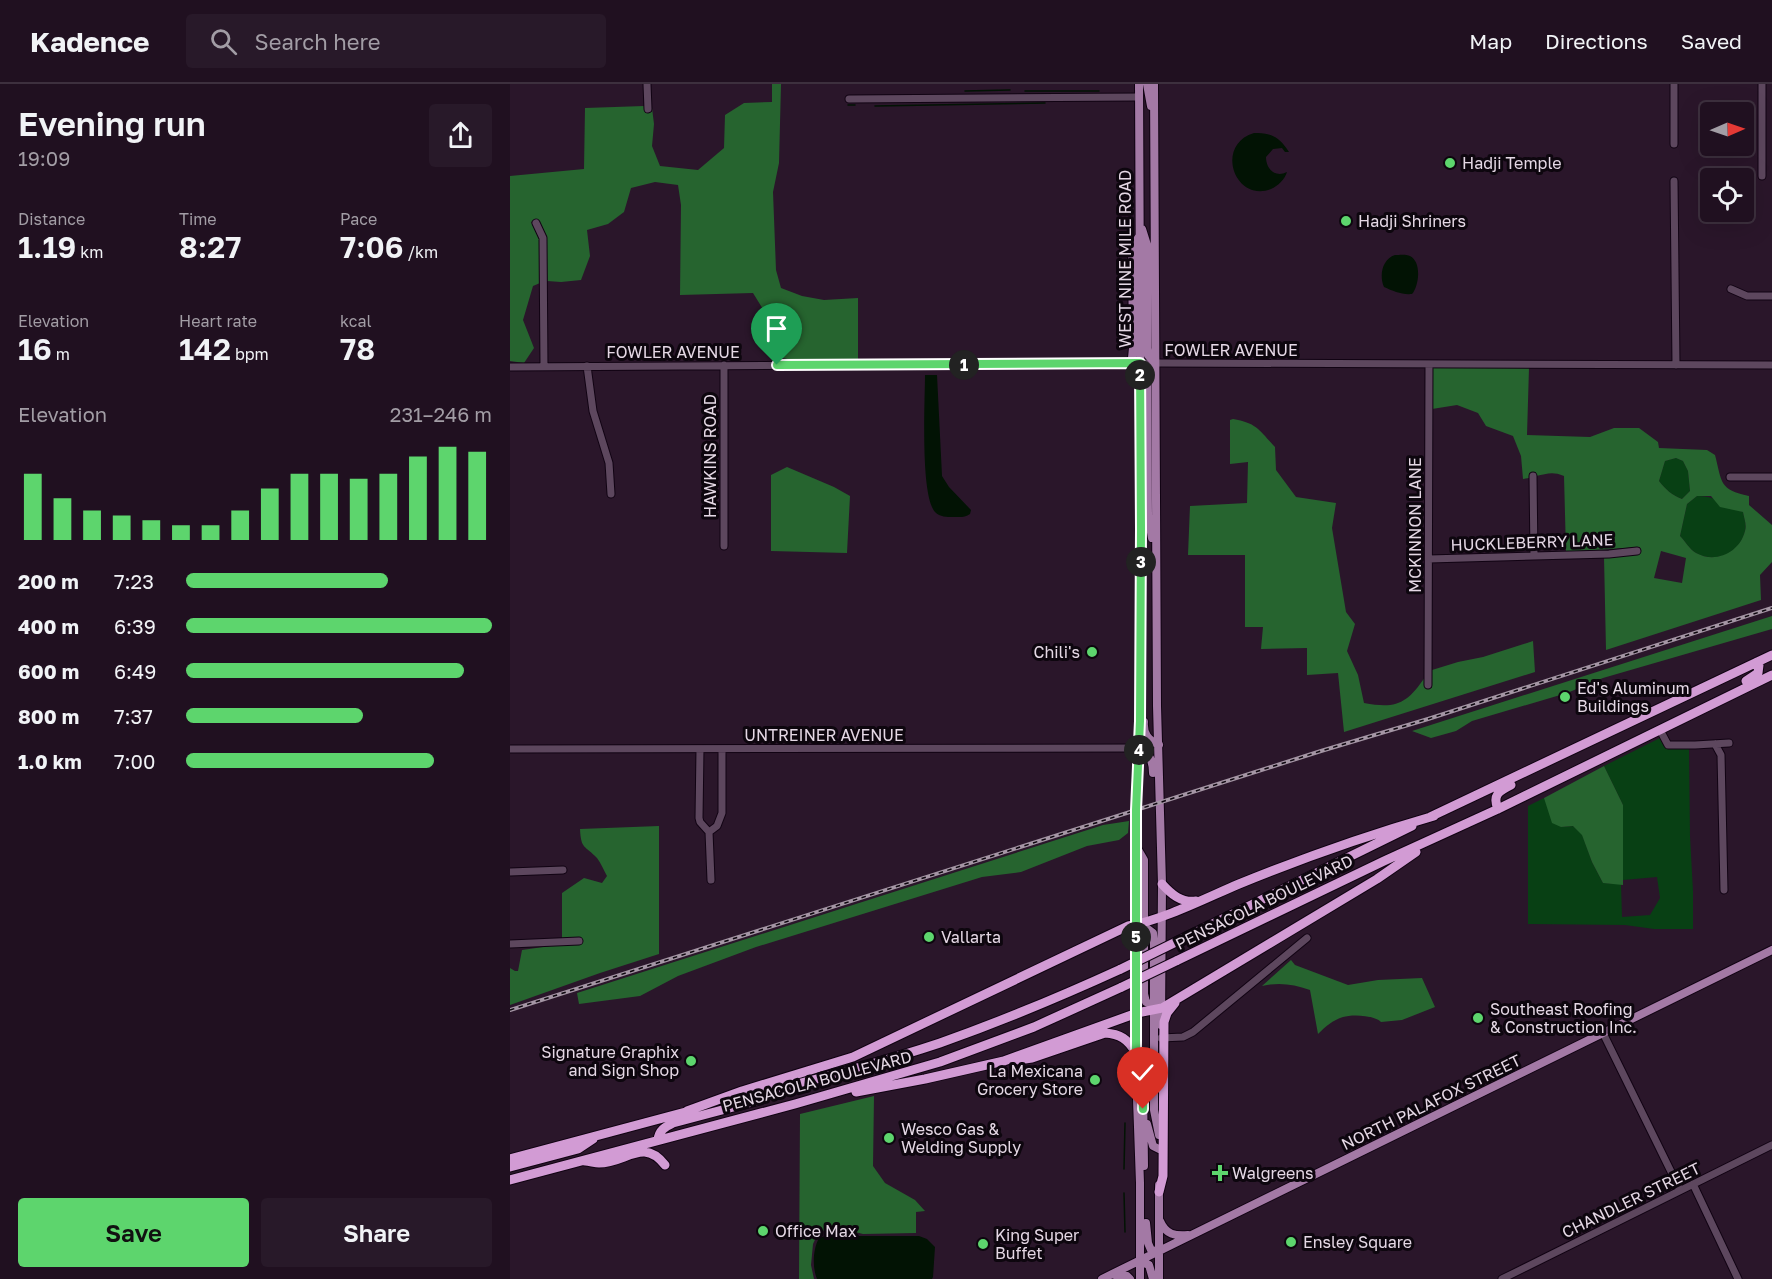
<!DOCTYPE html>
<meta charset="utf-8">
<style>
:root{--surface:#201020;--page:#281929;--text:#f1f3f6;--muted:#a29da5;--line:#3d303e;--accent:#5dd56d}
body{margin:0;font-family:"Golos Text",sans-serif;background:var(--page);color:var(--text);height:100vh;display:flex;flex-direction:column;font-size:22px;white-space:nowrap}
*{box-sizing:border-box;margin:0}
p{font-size:20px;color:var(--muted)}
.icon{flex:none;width:33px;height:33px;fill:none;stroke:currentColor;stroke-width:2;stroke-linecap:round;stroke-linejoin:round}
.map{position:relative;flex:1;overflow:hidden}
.details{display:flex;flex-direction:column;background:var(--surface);width:510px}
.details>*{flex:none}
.needle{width:39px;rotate:88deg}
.controls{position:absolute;left:1190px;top:18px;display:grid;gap:12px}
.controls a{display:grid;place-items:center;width:54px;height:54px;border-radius:6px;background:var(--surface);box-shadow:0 6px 24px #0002,0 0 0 2px var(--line);font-size:30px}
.pin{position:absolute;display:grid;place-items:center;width:51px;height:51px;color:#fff;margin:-62px -26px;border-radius:50% 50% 50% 0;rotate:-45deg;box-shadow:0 0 6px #0007}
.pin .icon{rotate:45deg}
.km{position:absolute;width:30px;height:30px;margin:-15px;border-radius:50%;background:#222;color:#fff;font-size:16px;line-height:30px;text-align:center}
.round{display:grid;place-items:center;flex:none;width:63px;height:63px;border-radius:6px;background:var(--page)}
.overview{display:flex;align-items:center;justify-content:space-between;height:102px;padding:0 18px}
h1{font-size:33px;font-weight:600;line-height:45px}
.figures{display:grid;grid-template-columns:repeat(3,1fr);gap:9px;height:102px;padding:6px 18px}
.figures div{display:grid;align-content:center}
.figures b{font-size:30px;font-weight:600}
.figures small{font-size:16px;font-weight:400}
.figures p{font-size:16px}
.chart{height:168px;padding:12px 18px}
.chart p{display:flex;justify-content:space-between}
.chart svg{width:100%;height:108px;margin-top:6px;stroke:var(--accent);stroke-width:6}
.action{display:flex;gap:12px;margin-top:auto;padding:12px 18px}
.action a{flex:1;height:69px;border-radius:6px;background:var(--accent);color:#111;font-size:24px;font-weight:600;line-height:69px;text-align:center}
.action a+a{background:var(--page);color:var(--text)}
ul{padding:0 18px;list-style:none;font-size:20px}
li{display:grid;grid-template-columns:96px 72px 1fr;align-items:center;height:45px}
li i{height:15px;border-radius:8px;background:var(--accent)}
header{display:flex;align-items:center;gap:36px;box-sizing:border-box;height:84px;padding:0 30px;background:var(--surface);border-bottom:2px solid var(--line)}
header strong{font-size:28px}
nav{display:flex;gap:33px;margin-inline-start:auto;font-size:21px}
.search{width:420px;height:54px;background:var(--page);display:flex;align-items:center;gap:15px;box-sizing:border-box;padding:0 21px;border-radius:6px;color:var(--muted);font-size:22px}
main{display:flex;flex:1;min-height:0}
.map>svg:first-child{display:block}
</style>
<header>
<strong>Kadence</strong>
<div class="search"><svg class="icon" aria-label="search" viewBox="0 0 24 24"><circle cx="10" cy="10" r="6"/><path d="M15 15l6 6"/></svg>Search here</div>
<nav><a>Map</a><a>Directions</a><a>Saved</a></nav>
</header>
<main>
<section class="details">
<div class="overview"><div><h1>Evening run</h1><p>19:09</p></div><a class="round"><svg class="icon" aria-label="share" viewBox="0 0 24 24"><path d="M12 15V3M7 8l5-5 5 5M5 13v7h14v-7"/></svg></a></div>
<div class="figures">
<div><p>Distance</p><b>1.19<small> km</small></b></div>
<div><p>Time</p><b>8:27</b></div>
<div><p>Pace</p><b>7:06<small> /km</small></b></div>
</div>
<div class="figures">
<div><p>Elevation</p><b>16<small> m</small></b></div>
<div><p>Heart rate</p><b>142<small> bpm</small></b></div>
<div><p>kcal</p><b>78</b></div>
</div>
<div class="chart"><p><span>Elevation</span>231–246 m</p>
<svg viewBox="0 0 160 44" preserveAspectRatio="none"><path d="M5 44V17M15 44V27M25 44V32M35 44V34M45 44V36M55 44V38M65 44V38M75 44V32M85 44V23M95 44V17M105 44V17M115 44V19M125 44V17M135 44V10M145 44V6M155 44V8"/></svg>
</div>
<ul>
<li><b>200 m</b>7:23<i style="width:66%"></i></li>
<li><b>400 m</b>6:39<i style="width:100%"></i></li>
<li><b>600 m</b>6:49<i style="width:91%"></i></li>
<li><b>800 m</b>7:37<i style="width:58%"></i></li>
<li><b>1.0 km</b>7:00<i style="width:81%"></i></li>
</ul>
<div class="action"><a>Save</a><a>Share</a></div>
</section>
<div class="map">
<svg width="1262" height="1195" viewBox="0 0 1262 1195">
<rect width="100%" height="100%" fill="#2a162a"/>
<path fill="#084014" d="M1166,374L1173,377L1178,387L1180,407L1172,415C1162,411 1156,406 1149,397L1155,377Z
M1187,412C1206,411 1216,423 1233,428C1234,434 1237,441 1235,447C1230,469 1206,480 1186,469C1180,466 1175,457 1170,452L1177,420Z
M1150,654C1157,668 1165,664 1179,664L1180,752L1183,807V845H1144L1115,841L1018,840V722L1034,714L1051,743L1063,742L1072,750L1082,778L1093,799L1111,800L1112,833L1140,831L1150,814L1147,793L1113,796V721L1094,682Z"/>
<path fill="#26642f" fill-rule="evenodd" d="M262,0H271L269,79L263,108L266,186L271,204L292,212L314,216L348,214V277L289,278L258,270L256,230L243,209L170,211L171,121L168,101L145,98L121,104L114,128L98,140L77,146L80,172L71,196L51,198L37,197V154L27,135L21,138L30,155V199L23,202L13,236L24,264L14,279L0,277V92L74,85L75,24L134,22L135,29L142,28V24L144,40L142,62L150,82L188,86L214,64L215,31L234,19L262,18Z
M923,283L1019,284L1017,351L1080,353L1104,344H1129L1148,358L1149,364L1197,366L1205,371C1212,398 1209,406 1239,412V421L1262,441V478L1250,491L1251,516L1096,566L1094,473L1131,469L1130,463L1056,468L1054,392C1042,387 1037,390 1026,392V388L1019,389V394L1013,395L1011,372L1003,352L976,342L968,329L947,321L922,325ZM1166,374L1173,377L1178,387L1180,407L1172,415C1162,411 1156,406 1149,397L1155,377ZM1187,412H1201L1210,423L1233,428C1234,434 1237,441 1235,447C1230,468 1206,480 1186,469C1180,466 1175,457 1170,452L1177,420ZM1151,467L1176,474L1172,499L1144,494Z
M723,335C747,339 749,346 765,363L766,386L786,413L826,419L822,444L836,528L845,540L837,567L848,591L854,619C886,625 897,620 915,593V604H922V586L948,578L973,573L1023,557L1025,588L834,648L828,589L797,591V564L751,565L753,543H735V471H678L680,422L737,419L738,378L720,380V336Z
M277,383L324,403L340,412L337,469L261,467V391Z
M1262,532V545L1093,594L1057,609L962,637L946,647L921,654L902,647Z
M1094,682L1113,721V801L1093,799L1082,778L1072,751L1063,742L1051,743L1042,739L1034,714Z
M619,737L618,749L609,756L577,762L511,788L472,793L246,863L168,892L130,912L69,920L67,909L593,741Z
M149,742V870L90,889L0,921V884L5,887H8L12,866L40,862L72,860V854L52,855V809L74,794L92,799L97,792C94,787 91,779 87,774C75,761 71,766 70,745Z
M781,876L785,881L838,901L868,896L912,894L925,923L892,936L871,938C864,931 842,930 833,933C823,936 815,943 808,950L800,906C783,900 769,898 752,902Z
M364,1012L363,1082L375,1099L405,1116L415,1127L406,1128V1149L353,1150L333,1145L309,1147L303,1160L301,1181L304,1195H289L290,1030Z"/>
<path fill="#021304" d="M744,49C761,48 770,54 779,68H775L772,64L763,65L756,73C756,85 765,94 777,88C775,95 768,102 761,105C725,119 704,61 744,49Z
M885,171C889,171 896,170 900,172C912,178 909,202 902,210C892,211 883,207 874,203C869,192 872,175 885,171Z
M415,291H427L432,392L439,403L461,426L460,430C455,434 449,433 443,433C437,433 430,433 425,428C410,411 415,317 415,291Z
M316,1152H409L417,1155L425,1163L423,1193L422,1195H307C302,1183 303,1165 309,1154Z"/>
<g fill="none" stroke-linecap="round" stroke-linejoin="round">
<path stroke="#021304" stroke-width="1.5" d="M455,7L500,6
M515,7H589
M338,21H345
M365,22L535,19
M614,1085L615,1039
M614,1109L615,1148"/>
<g stroke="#110313" stroke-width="9">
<path id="minor" d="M137,0L138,25
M1252,0V92
M339,15L629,13
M1164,60V0
M1164,97L1166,281
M26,139L33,154L34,283
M1221,205L1237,212H1262
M214,281V462
M77,282L83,327L99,379L101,410
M0,283L645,279L1262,281
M1023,392L1024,472
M1220,393H1262
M919,475L1099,470L1127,467
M918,601L919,280
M1150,646L1158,661H1185L1219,659
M1205,660L1211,671L1214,806
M0,665L629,664
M190,665L189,734L190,738L199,748L201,796
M199,748L207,742L212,729V665
M0,788L53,786
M0,860L69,857
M1093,949L1170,1106
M651,954L673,953L683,948L797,854
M1183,1100L1228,1195
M992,1195L1262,1061"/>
</g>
<g stroke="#110313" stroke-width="10">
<path id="major" d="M629,0L631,445L630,637L626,694V987L630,1099V1195
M637,0L641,22
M644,0L647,622L652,800L651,941
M632,145L637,161V264L638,271L645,279
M618,280L622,274L623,264L622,166L628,154
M632,282L636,292L637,299L638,431L642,454
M634,638C633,650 638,656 649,661
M629,664C640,670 643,677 643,689
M627,764L634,776V910L636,918L646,923
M626,841L635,843L643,849L644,858V1026L649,1051
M628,991L633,1000L634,1082
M637,1040L643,1062L649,1065
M649,1101V1195
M650,1137C656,1151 665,1152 678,1151
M636,1139L638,1159L641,1166L649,1168
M630,1177L639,1181L643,1195
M605,1191L617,1192L620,1195
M592,1195L1262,866"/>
</g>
<g stroke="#110313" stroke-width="11">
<path id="highway" d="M1236,597L1248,589L1249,581L1247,578
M988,725C982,711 989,707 1001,701
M920,733L1262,571
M652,800C661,810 671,819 686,817
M666,858L902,742
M666,877L874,777L988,725L1262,591
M508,976L522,974L595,949C610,950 618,955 626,969
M491,978L627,929L652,924L867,795L906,768
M346,1008L415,995L494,977
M219,1017C290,1000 361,982 430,959C492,937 552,912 611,885
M177,1027L232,1007L343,973L618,842C653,836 696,814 729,800C793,774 858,751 924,732
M148,1056C149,1046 155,1043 163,1039L246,1017L255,1011
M0,1075L183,1026
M75,1077C79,1077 85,1079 89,1079C116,1079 133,1053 155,1081
M0,1083L68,1065L83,1055
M0,1096L285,1020L430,978L524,943L612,903
M649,1108L653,1092L654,938L657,929L665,919"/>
</g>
<use href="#minor" stroke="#5d475e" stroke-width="7"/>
<use href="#major" stroke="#a379a5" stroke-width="8"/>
<use href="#highway" stroke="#d29bd4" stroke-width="9"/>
<g stroke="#a495a4" stroke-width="4">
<path id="rail" d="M0,926L811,667L918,635L1262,524"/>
</g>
<use href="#rail" stroke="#0d060e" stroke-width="1.5" stroke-dasharray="4.5" stroke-linecap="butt"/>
<g stroke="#110313" stroke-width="11" stroke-linecap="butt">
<path id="highway-bridge" d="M611,885L666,858
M612,903L666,877"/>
</g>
<use href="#highway-bridge" stroke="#d29bd4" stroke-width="9"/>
</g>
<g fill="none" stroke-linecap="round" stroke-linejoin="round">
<g stroke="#fff" stroke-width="12">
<path id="route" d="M267,281L630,279L631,445L630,637L626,726V987L633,1000V1025"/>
</g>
<use href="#route" stroke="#5dd56d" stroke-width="8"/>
</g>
<g fill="#5dd56d" stroke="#0d060e" stroke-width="2">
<circle cx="940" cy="79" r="6"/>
<circle cx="836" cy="137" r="6"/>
<circle cx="582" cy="568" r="6"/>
<circle cx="1055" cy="613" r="6"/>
<circle cx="419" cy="853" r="6"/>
<circle cx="968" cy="934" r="6"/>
<circle cx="181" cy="977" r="6"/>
<circle cx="585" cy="996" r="6"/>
<circle cx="379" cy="1054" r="6"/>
<path d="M707 1080h6v6h6v6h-6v6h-6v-6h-6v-6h6z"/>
<circle cx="253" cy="1147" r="6"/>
<circle cx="781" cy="1158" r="6"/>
<circle cx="473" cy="1160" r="6"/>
</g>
<g text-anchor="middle" stroke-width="6" stroke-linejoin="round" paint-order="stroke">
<g font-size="16" fill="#e5d8e5" stroke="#0d060e" text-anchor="start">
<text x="952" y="85">Hadji Temple</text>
<text x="848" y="143">Hadji Shriners</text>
<text x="570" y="574" text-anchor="end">Chili's</text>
<text x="1067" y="610">Ed's Aluminum<tspan x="1067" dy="18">Buildings</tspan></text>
<text x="431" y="859">Vallarta</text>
<text x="980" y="931">Southeast Roofing<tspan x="980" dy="18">&amp; Construction Inc.</tspan></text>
<text x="169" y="974" text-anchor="end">Signature Graphix<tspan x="169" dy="18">and Sign Shop</tspan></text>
<text x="573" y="993" text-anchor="end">La Mexicana<tspan x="573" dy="18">Grocery Store</tspan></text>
<text x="391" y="1051">Wesco Gas &amp;<tspan x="391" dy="18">Welding Supply</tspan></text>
<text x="722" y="1095">Walgreens</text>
<text x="265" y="1153">Office Max</text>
<text x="485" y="1157">King Super<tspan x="485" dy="18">Buffet</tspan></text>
<text x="793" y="1164">Ensley Square</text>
</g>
<g font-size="16" fill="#e5d8e5" stroke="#0d060e">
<text transform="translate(615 175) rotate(-90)" y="6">WEST NINE MILE ROAD</text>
<text x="721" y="272">FOWLER AVENUE</text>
<text x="163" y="274">FOWLER AVENUE</text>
<text transform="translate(200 372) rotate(-90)" y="6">HAWKINS ROAD</text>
<text transform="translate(905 441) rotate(-90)" y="6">MCKINNON LANE</text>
<text transform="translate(1022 458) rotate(-2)" y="6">HUCKLEBERRY LANE</text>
<text x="314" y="657">UNTREINER AVENUE</text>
<text transform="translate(754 818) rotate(-26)" y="6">PENSACOLA BOULEVARD</text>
<text transform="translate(307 997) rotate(-15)" y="6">PENSACOLA BOULEVARD</text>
<text transform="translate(921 1018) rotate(-26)" y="6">NORTH PALAFOX STREET</text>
<text transform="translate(1121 1116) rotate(-26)" y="6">CHANDLER STREET</text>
</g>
</g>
</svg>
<div class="controls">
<a><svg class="needle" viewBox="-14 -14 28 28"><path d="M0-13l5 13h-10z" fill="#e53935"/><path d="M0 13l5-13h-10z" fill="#a29da5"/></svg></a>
<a><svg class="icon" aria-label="locate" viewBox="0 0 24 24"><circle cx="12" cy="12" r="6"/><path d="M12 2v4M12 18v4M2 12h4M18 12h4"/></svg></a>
</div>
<div class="pin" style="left:267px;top:281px;background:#1e9e55"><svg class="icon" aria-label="arrive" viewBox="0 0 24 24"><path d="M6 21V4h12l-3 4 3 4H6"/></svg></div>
<div class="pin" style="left:633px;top:1025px;background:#d93025"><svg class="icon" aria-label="check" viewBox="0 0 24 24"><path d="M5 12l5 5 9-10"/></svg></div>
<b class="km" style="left:454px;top:281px">1</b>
<b class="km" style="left:630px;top:291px">2</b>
<b class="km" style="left:631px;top:478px">3</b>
<b class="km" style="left:629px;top:666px">4</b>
<b class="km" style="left:626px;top:853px">5</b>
</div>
</main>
